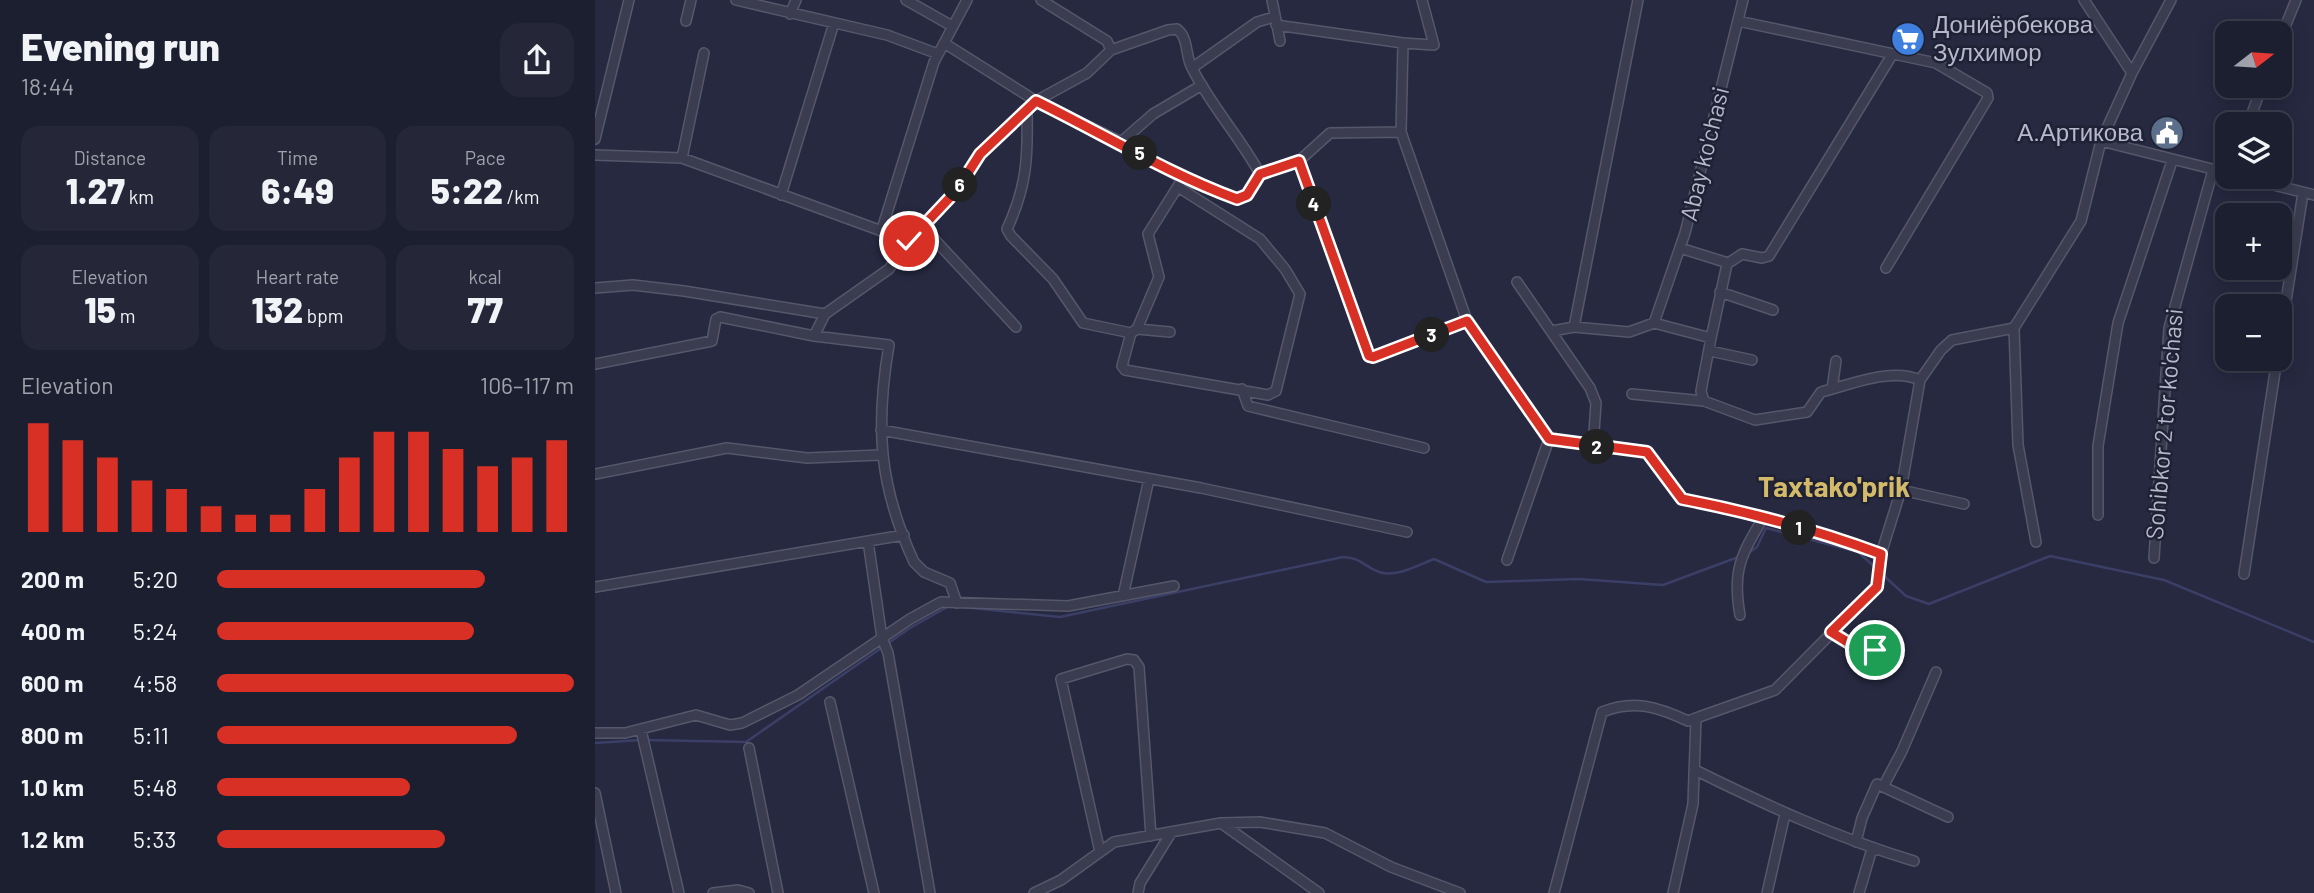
<!DOCTYPE html>
<meta charset="utf-8">
<style>
:root{--surface:#1c1f30;--page:#252738;--text:#f1f3f6;--muted:#a0a2ab;--line:#3a3d4c;--accent:#d93025}
body{margin:0;font-family:Barlow,sans-serif;background:var(--page);color:var(--text);height:100vh;display:flex;flex-direction:column;font-size:26px;white-space:nowrap}
*{box-sizing:border-box;margin:0}
p{font-size:23px;color:var(--muted)}
.icon{flex:none;width:38px;height:38px;fill:none;stroke:currentColor;stroke-width:2;stroke-linecap:round;stroke-linejoin:round}
.map{position:relative;flex:1;overflow:hidden}
.side{display:flex;flex-direction:column;background:var(--surface);width:595px}
.side>*{flex:none}
.needle{width:46px;rotate:73deg}
.controls{position:absolute;left:1620px;top:21px;display:grid;gap:14px}
.controls a{display:grid;place-items:center;width:77px;height:77px;border-radius:14px;background:var(--surface);box-shadow:0 4px 18px #0003,0 0 0 2px var(--line);font-size:35px}
.pin{position:absolute;display:grid;place-items:center;width:60px;height:60px;color:#fff;margin:-30px;border:4px solid #fff;border-radius:50%;box-shadow:0 2px 7px #0007}
.km{position:absolute;width:35px;height:35px;margin:-18px;border-radius:50%;background:#222;color:#fff;font-size:19px;line-height:35px;text-align:center}
.round{display:grid;place-items:center;flex:none;width:74px;height:74px;border-radius:21px;background:var(--page)}
.head{display:flex;align-items:center;justify-content:space-between;height:119px;padding:0 21px}
h1{font-size:38px;font-weight:800;line-height:52px}
.figures{display:grid;grid-template-columns:repeat(3,1fr);gap:10px;height:119px;padding:7px 21px}
.figures div{display:grid;align-content:center;border-radius:18px;background:var(--page);text-align:center}
.figures b{font-size:35px;font-weight:800}
.figures small{font-size:19px;font-weight:400}
.figures p{font-size:19px}
.chart{height:196px;padding:14px 21px}
.chart p{display:flex;justify-content:space-between}
.chart svg{width:100%;height:126px;margin-top:7px;stroke:var(--accent);stroke-width:6}
ul{padding:0 21px;list-style:none;font-size:23px}
li{display:grid;grid-template-columns:112px 84px 1fr;align-items:center;height:52px}
li i{height:18px;border-radius:9px;background:var(--accent)}
main{display:flex;flex:1;min-height:0}
.map>svg:first-child{display:block}
</style>
<main>
<section class="side">
<div class="head"><div><h1>Evening run</h1><p>18:44</p></div><a class="round"><svg class="icon" aria-label="share" viewBox="0 0 24 24"><path d="M12 15V3M7 8l5-5 5 5M5 13v7h14v-7"/></svg></a></div>
<div class="figures">
<div><p>Distance</p><b>1.27<small> km</small></b></div>
<div><p>Time</p><b>6:49</b></div>
<div><p>Pace</p><b>5:22<small> /km</small></b></div>
</div>
<div class="figures">
<div><p>Elevation</p><b>15<small> m</small></b></div>
<div><p>Heart rate</p><b>132<small> bpm</small></b></div>
<div><p>kcal</p><b>77</b></div>
</div>
<div class="chart"><p><span>Elevation</span>106–117 m</p>
<svg viewBox="0 0 160 44" preserveAspectRatio="none"><path d="M5 44V6M15 44V12M25 44V18M35 44V26M45 44V29M55 44V35M65 44V38M75 44V38M85 44V29M95 44V18M105 44V9M115 44V9M125 44V15M135 44V21M145 44V18M155 44V12"/></svg>
</div>
<ul>
<li><b>200 m</b>5:20<i style="width:75%"></i></li>
<li><b>400 m</b>5:24<i style="width:72%"></i></li>
<li><b>600 m</b>4:58<i style="width:100%"></i></li>
<li><b>800 m</b>5:11<i style="width:84%"></i></li>
<li><b>1.0 km</b>5:48<i style="width:54%"></i></li>
<li><b>1.2 km</b>5:33<i style="width:64%"></i></li>
</ul>
</section>
<div class="map">
<svg width="1719" height="893" viewBox="0 0 1719 893">
<rect width="100%" height="100%" fill="#262940"/>
<g fill="none" stroke-linecap="round" stroke-linejoin="round">
<path stroke="#3b3f66" stroke-width="2.5" d="M1152,554L1162,547L1171,528L1263,552L1282,569
M1287,574L1311,596L1334,604L1455,556L1569,580L1719,642
M368,607L465,617L748,557C767,558 768,566 784,572C800,578 824,565 839,559L891,582L984,579L1068,585L1146,556
M52,740L151,742L315,628L354,606
M0,743L45,740"/>
<g stroke="#55576a" stroke-width="12">
<path id="minor" d="M141,0L292,35L343,54
M311,0L357,26
M446,0L512,41L516,50
M677,0L685,41
M827,0L839,45L808,43L806,132L872,321L954,439L912,560
M1043,0L979,327L1034,332L1059,323L1090,233L1148,0
M1489,0L1537,73
M195,14L201,0
M91,21L96,0
M1143,21L1341,63L1392,93L1393,98L1291,268
M681,25L808,43
M1685,39L1701,0
M349,43L441,101L526,142L588,179L642,199L652,195L665,174L704,161L735,133L806,132
M597,68L662,22L679,17
M432,111C433,157 432,186 412,229L416,236L458,279L488,323L536,333L542,329L575,332
M1653,124L1667,86
M0,139L34,0
M1506,141L1633,173
M526,142L558,114L607,85
M0,155L87,158L314,241
M87,158L109,53
M704,161L774,356L778,357L872,321
M1647,177L1719,195
M186,195L239,23
M327,226L421,327
M287,229L339,62L372,0
M1085,248L1133,263
M922,282L995,388L1001,403L998,446
M0,288L38,285L89,291L230,314
M1125,292L1178,310
M1059,323L1116,338L1106,391L1109,401
M1419,328L1423,445L1441,542
M542,329L564,277L553,234L585,183
M957,331L979,327
M536,333L527,366L530,370L673,395L681,391L705,294L690,269L665,239L583,187
M219,336L230,314L294,269L314,241L362,190L385,154L441,101L492,73L516,50L573,30L582,29C594,38 590,56 597,68C616,106 645,137 665,174
M1116,338L1132,264L1147,254L1167,258L1174,256L1297,55
M1685,339L1708,193
M1115,351L1157,360
M0,364L117,341L121,319L125,317L219,336L294,345C280,427 284,486 319,562L329,572L355,583L362,603
M647,389L653,406L829,448
M1237,389L1241,361
M1037,394L1109,401L1160,420L1212,412L1226,392C1254,385 1297,367 1325,380
M286,430L606,488L812,532
M954,439L1052,452L1087,499C1154,512 1221,530 1286,554
M0,474L132,448L212,458L285,455
M1306,490L1369,504
M1503,515V446L1523,323L1577,161
M273,541L287,638L293,653L335,893
M1559,558L1574,328L1618,170
M1649,574L1682,359
M0,587L309,535
M528,596L554,479
M1145,615C1137,571 1146,555 1168,518
M1236,631L1254,643L1280,650
M235,702L279,893
M46,730L84,893
M0,733H30L101,715L135,725L147,723L203,695L315,619L346,602L473,606L579,586
M154,748L183,893
M1100,770C1171,805 1242,838 1319,861
M1289,785L1307,751L1341,672
M0,793L21,893
M626,823L724,893
M1261,842L1267,818L1282,784L1353,817
M505,852L466,679L532,659L539,660L544,667L556,836
M118,893L143,890L154,893
M439,893L466,880L519,842L626,823L665,822L730,833L796,867L865,893
M543,893L545,883L576,833
M959,893L1007,712C1039,699 1063,707 1093,721L1101,718
M1078,893L1098,804L1101,718L1180,690L1282,587L1286,554L1306,490L1325,380L1346,350L1357,340L1419,328L1486,221L1506,141L1537,73L1576,0
M1172,893L1190,814
M1264,893L1276,852L1281,850"/>
</g>
<use href="#minor" stroke="#3b3c50" stroke-width="9"/>
</g>
<g fill="none" stroke-linecap="round" stroke-linejoin="round">
<g stroke="#fff" stroke-width="14">
<path id="route" d="M314,241L362,190L385,154L441,101C508,134 572,173 642,199L652,195L665,174L704,161L774,356L778,357L872,321L954,439L1052,452L1087,499C1154,512 1221,530 1286,554L1282,587L1236,632L1254,643L1280,650"/>
</g>
<use href="#route" stroke="#d93025" stroke-width="9"/>
</g>
<defs>
<g id="supermarket-disc" transform="scale(1.75)"><circle r="9.5" fill="#3f7fe0" stroke="#1f2135"/><path d="M-6-5.5h2.5l.6 2H6L4.5 2H-2.5L-4.4-4H-6ZM-1.5 3.2a1.3 1.3 0 1 0 .1 0ZM3 3.2a1.3 1.3 0 1 0 .1 0Z" fill="#fff"/></g>
<g id="civic-disc" transform="scale(1.75)"><circle r="9.5" fill="#5c6f8a" stroke="#1f2135"/><path d="M-.6-6.5H3V-4.5H.6V-3L4-1V1h2V6H-6V1h2V-1L-.6-3ZM-1.2 2.5V6h2.4V2.5Z" fill="#fff"/></g>
</defs>
<g fill-rule="evenodd">
<use href="#supermarket-disc" x="1313" y="39"/>
<use href="#civic-disc" x="1572" y="133"/>
</g>
<g text-anchor="middle" stroke-width="5" stroke-linejoin="round" paint-order="stroke">
<g font-size="24" fill="#b7b8ca" stroke="#1f2135" text-anchor="start">
<text x="1338" y="33">Дониёрбекова<tspan x="1338" dy="28">Зулхимор</tspan></text>
<text x="1548" y="141" text-anchor="end">А.Артикова</text>
</g>
<g font-size="24" fill="#b7b8ca" stroke="#1f2135">
<text transform="translate(1110 154) rotate(-76)" y="8">Abay ko'chasi</text>
<text transform="translate(1570 424) rotate(-85)" y="8">Sohibkor 2 tor ko'chasi</text>
</g>
<g font-size="28" font-weight="bold" fill="#d3ba6a" stroke="#1f2135">
<text x="1239" y="497">Taxtako'prik</text>
</g>
</g>
</svg>
<div class="controls">
<a><svg class="needle" viewBox="-14 -14 28 28"><path d="M0-13l5 13h-10z" fill="#e53935"/><path d="M0 13l5-13h-10z" fill="#a0a2ab"/></svg></a>
<a><svg class="icon" aria-label="layers" viewBox="0 0 24 24"><path d="M12 4l9 5-9 5-9-5zM3 14l9 5 9-5"/></svg></a>
<a>+</a>
<a>−</a>
</div>
<div class="pin" style="left:1280px;top:650px;background:#1e9e55"><svg class="icon" aria-label="arrive" viewBox="0 0 24 24"><path d="M6 21V4h12l-3 4 3 4H6"/></svg></div>
<div class="pin" style="left:314px;top:241px;background:#d93025"><svg class="icon" aria-label="check" viewBox="0 0 24 24"><path d="M5 12l5 5 9-10"/></svg></div>
<b class="km" style="left:1204px;top:528px">1</b>
<b class="km" style="left:1002px;top:447px">2</b>
<b class="km" style="left:837px;top:335px">3</b>
<b class="km" style="left:719px;top:204px">4</b>
<b class="km" style="left:545px;top:153px">5</b>
<b class="km" style="left:365px;top:185px">6</b>
</div>
</main>
